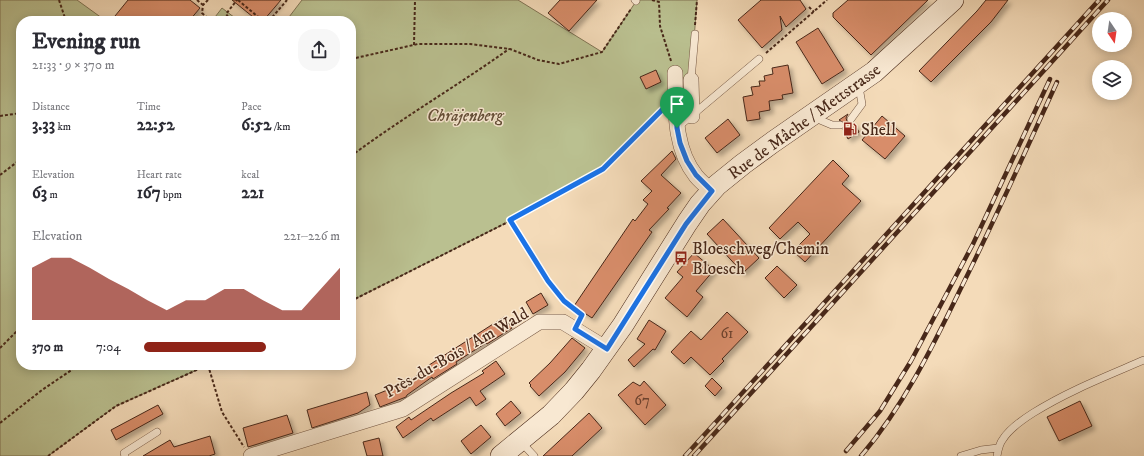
<!DOCTYPE html>
<meta charset="utf-8">
<style>
:root{--surface:#fff;--page:#f7f7f7;--text:#2b2b33;--muted:#7c7c81;--accent:#8f2418}
body{margin:0;font-family:"IM FELL DW Pica",serif;background:var(--page);color:var(--text);height:100vh;display:flex;flex-direction:column;font-size:15px;white-space:nowrap}
*{box-sizing:border-box;margin:0}
p{font-size:13px;color:var(--muted)}
.icon{flex:none;width:22px;height:22px;fill:none;stroke:currentColor;stroke-width:2;stroke-linecap:round;stroke-linejoin:round}
.map{position:relative;flex:1;overflow:hidden}
.panel{position:absolute;left:16px;top:16px;width:340px;height:354px;display:flex;flex-direction:column;background:var(--surface);border-radius:16px;box-shadow:0 2px 10px #0003}
.panel>*{flex:none}
.needle{width:26px;rotate:167deg}
.controls{position:absolute;left:1092px;top:12px;display:grid;gap:8px}
.controls a{display:grid;place-items:center;width:40px;height:40px;border-radius:50%;background:var(--surface);box-shadow:0 2px 10px #0003;font-size:20px}
.pin{position:absolute;display:grid;place-items:center;width:34px;height:34px;color:#fff;margin:-41px -17px;border-radius:50% 50% 50% 0;rotate:-45deg;box-shadow:0 0 4px #0007}
.pin .icon{rotate:45deg}
.round{display:grid;place-items:center;flex:none;width:42px;height:42px;border-radius:16px;background:var(--page)}
.head{display:flex;align-items:center;justify-content:space-between;height:68px;padding:0 16px}
h1{font-size:22px;font-weight:700;line-height:30px}
.stats{display:grid;grid-template-columns:repeat(3,1fr);gap:6px;height:68px;padding:4px 16px}
.stats div{display:grid;align-content:center}
.stats b{font-size:17px;font-weight:700}
.stats small{font-size:11px;font-weight:400}
.stats p{font-size:11px}
.chart{height:112px;padding:8px 16px}
.chart p{display:flex;justify-content:space-between}
.chart svg{width:100%;height:72px;margin-top:4px;fill:var(--accent);opacity:.7}
ul{padding:0 16px;list-style:none;font-size:13px}
li{display:grid;grid-template-columns:64px 48px 1fr;align-items:center;height:30px}
li i{height:10px;border-radius:5px;background:var(--accent)}
.map>svg:first-child{display:block}
</style>
<div class="map">
<svg width="1144" height="456" viewBox="0 0 1144 456">
<defs>
<filter id="shadow"><feDropShadow dx="3.5" dy="3.5" stdDeviation="2" flood-color="#0004"/></filter>
</defs>
<rect width="100%" height="100%" fill="#f4dbb9"/>
<filter id="stains"><feTurbulence type="fractalNoise" baseFrequency=".005" numOctaves="4"/><feColorMatrix values="0 0 0 0 .2 0 0 0 0 .09 0 0 0 0 .02 0 0 0 .5 -.17"/></filter>
<radialGradient id="worn" r=".72"><stop offset=".6" stop-color="#630" stop-opacity="0"/><stop offset="1" stop-color="#630" stop-opacity=".3"/></radialGradient>
<path fill="#bac090" stroke="#817454" d="M0,0H77L106,21H21V365H208L116,406L48,456H0Z
M302,0H518L602,52L637,0H697L691,80L681,96L676,97L603,169L506,223L351,301V21H286Z
M222,8L239,21H212Z"/>
<path fill="#d88d6b" stroke="#482819" filter="url(#shadow)" d="M128,0H190L200,8L189,21H122L115,16Z
M232,0H281L263,21H258Z
M560,0H597L569,31L548,13Z
M761,0H800L806,9L786,27L780,16L782,30L762,48L738,20Z
M848,0H928L871,55L833,17V13Z
M986,0H1008L991,22L931,82L919,71L977,11Z
M818,28L844,70L822,84L796,42Z
M788,65L793,93L782,95L783,99L769,101L770,110L759,112L760,119L747,121L743,97L753,95L751,87L760,86L759,81H765L764,76L773,74L772,68Z
M656,70L661,82L646,89L640,77Z
M848,114L846,118L847,121L850,124L854,123L859,132L848,139L843,129L844,127V123L839,120Z
M882,116L905,136L885,159L862,140Z
M728,119L740,135L717,153L705,138Z
M672,151L676,159L661,175L681,193L667,208L669,209L649,230L652,232L592,318L574,306L633,219L635,221L648,204L643,200L652,191L641,181Z
M833,160L849,176L842,184L861,201L805,262L793,251L810,234L798,222L780,239L769,228Z
M723,219L759,258L743,273L707,234Z
M694,253L714,270L696,291L703,297L687,317L665,298L683,277L677,272Z
M777,266L797,285L784,298L765,278Z
M541,293L548,305L533,314L526,302Z
M727,312L748,332L722,359L724,361L710,375L691,357L684,364L671,352L691,331L701,340Z
M504,317L512,328L487,344L486,343L456,362L457,364L433,379L432,377L407,395L406,397L380,407L375,395L407,382L427,369L426,367Z
M649,320L666,331L655,350L653,349L634,367L628,360L645,344L637,339Z
M572,338L585,348L565,372L539,396L530,386L531,385L529,383L550,363Z
M496,361L505,374L480,391L486,399L476,406L470,397L433,421L431,418L403,438L396,427L409,417L411,420L451,393L484,373L482,371Z
M712,378L722,388L715,396L705,386Z
M644,381L666,405L645,425L618,395L633,382L640,386Z
M367,392L370,405L358,413L312,428L307,410Z
M511,401L521,413L505,426L496,414Z
M1080,401L1092,426L1059,441L1047,417Z
M158,405L163,414L116,440L111,430Z
M589,413L602,428L572,456H543Z
M287,415L293,433L248,447L243,428Z
M481,425L491,437L471,454L461,441Z
M210,436L215,454L209,456H143L170,440L174,447Z
M379,438L383,456H367L363,442Z"/>
<g fill="none" stroke-linecap="round" stroke-linejoin="round">
<g stroke="#735541" stroke-width="8">
<path id="lane" d="M635,0L636,1
M691,80L695,34
M813,117L832,125H840
M851,119L862,104L859,87
M678,127L759,59
M521,442L534,456
M125,456L124,453L157,432
M961,456L981,450L998,448
M997,456C998,450 999,444 1003,439C1010,428 1022,420 1033,413C1068,391 1107,376 1144,360"/>
</g>
<g stroke="#735541" stroke-width="16">
<path id="street" d="M675,73C676,108 673,147 696,176C700,181 706,186 712,191
M691,80L692,116
M251,456L403,409L539,322H563L607,349"/>
</g>
<g stroke="#482819" stroke-width="22">
<path id="secondary" d="M501,456L551,415L574,391L591,370L623,325L687,223L700,204L717,185L743,164L773,142L874,72L953,0"/>
</g>
<path stroke="#482819" stroke-width="2" stroke-dasharray="3 2" stroke-linecap="butt" d="M59,0L66,21
M197,0L203,5
M208,0L203,5L202,13L211,21
M238,0L263,21
M652,0L659,2L660,26L671,61
M809,7L814,12
M231,21L226,14L237,0
M269,21L287,0
M695,25L697,0
M414,45L415,0
M766,53L827,0
M351,59L418,44H470L510,49L538,60L559,64L602,52L631,9
M0,116L21,113
M351,156C402,118 457,86 509,49
M0,175L21,159
M510,220L548,281L565,301L582,315L581,318
M351,301L506,223L603,169L663,109
M0,348L21,327
M208,365L222,412L244,447
M0,423L42,390L79,365
M48,456L116,406L208,365"/>
<use href="#lane" stroke="#f8e8d2" stroke-width="7"/>
<use href="#street" stroke="#f8e8d2" stroke-width="15"/>
<use href="#secondary" stroke="#f8e8d2" stroke-width="21"/>
<g stroke="#482819" stroke-width="4.5">
<path id="rail" d="M846,451L880,411L911,361L973,244L1050,79
M685,456L1099,0
M694,456L1108,0
M861,456C903,407 932,348 960,290C994,222 1025,152 1057,82"/>
</g>
<use href="#rail" stroke="#f8e8d2" stroke-width="3" stroke-dasharray="9" stroke-linecap="butt"/>
</g>
<g fill="none" stroke-linecap="round" stroke-linejoin="round">
<g stroke="#fff" stroke-width="8">
<path id="route" d="M676,96L677,128L680,143L687,161L696,175L712,191L686,224L607,349L575,329L582,315L564,301L548,281L510,220L603,169Z"/>
</g>
<use href="#route" stroke="#1a73e8" stroke-width="5"/>
</g>
<defs>
<g id="fuel-bare" transform="scale(1.08)"><path d="M-5.5-6h7V0h2V4h1.3V-2.5L3-4.5l.8-.8L6-3V5H2.5V1h-1V6h-7ZM-4.2-4.7v3.2H.2V-4.7Z" fill="#8f2418" stroke="#f8e8d2" stroke-width="2.5" paint-order="stroke"/></g>
<g id="bus-bare" transform="scale(1.08)"><path d="M-5-6H5V4H4V6H2V4H-2V6H-4V4H-5ZM-3.5-4V0h7V-4ZM-3.5 1.2v1.5H-2V1.2ZM2 1.2v1.5H3.5V1.2Z" fill="#8f2418" stroke="#f8e8d2" stroke-width="2.5" paint-order="stroke"/></g>
</defs>
<g fill-rule="evenodd">
<use href="#fuel-bare" x="850" y="129"/>
<use href="#bus-bare" x="681" y="258"/>
</g>
<g text-anchor="middle" stroke-width="3" stroke-linejoin="round" paint-order="stroke">
<g font-size="15" fill="#6c412e">
<text x="727" y="338">61</text>
<text x="642" y="405">67</text>
</g>
<g font-size="17" font-style="italic" fill="#644e37" stroke="#f8e8d2">
<text x="465" y="121">Chräjenberg</text>
</g>
<g font-size="17" fill="#482819" stroke="#f8e8d2">
<text transform="translate(804 121) rotate(-36)" y="6">Rue de Mâche / Mettstrasse</text>
<text transform="translate(456 352) rotate(-30)" y="6">Près-du-Bois / Am Wald</text>
</g>
<g font-size="17" fill="#482819" stroke="#f8e8d2" text-anchor="start">
<text x="861" y="135">Shell</text>
<text x="692" y="254">Bloeschweg/Chemin<tspan x="692" dy="20">Bloesch</tspan></text>
</g>
</g>
<rect width="100%" height="100%" filter="url(#stains)"/>
<rect width="100%" height="100%" fill="url(#worn)"/>
</svg>
<div class="controls">
<a><svg class="needle" viewBox="-14 -14 28 28"><path d="M0-13l5 13h-10z" fill="#e53935"/><path d="M0 13l5-13h-10z" fill="#7c7c81"/></svg></a>
<a><svg class="icon" aria-label="layers" viewBox="0 0 24 24"><path d="M12 4l9 5-9 5-9-5zM3 14l9 5 9-5"/></svg></a>
</div>
<div class="pin" style="left:677px;top:128px;background:#1e9e55"><svg class="icon" aria-label="arrive" viewBox="0 0 24 24"><path d="M6 21V4h12l-3 4 3 4H6"/></svg></div>
<section class="panel">
<div class="head"><div><h1>Evening run</h1><p>21:33 · 9 × 370 m</p></div><a class="round"><svg class="icon" aria-label="share" viewBox="0 0 24 24"><path d="M12 15V3M7 8l5-5 5 5M5 13v7h14v-7"/></svg></a></div>
<div class="stats">
<div><p>Distance</p><b>3.33<small> km</small></b></div>
<div><p>Time</p><b>22:52</b></div>
<div><p>Pace</p><b>6:52<small> /km</small></b></div>
</div>
<div class="stats">
<div><p>Elevation</p><b>63<small> m</small></b></div>
<div><p>Heart rate</p><b>167<small> bpm</small></b></div>
<div><p>kcal</p><b>221</b></div>
</div>
<div class="chart"><p><span>Elevation</span>221–226 m</p>
<svg viewBox="0 0 160 44" preserveAspectRatio="none"><path d="M0 44V12L10 6L20 6L30 12L40 19L50 25L60 32L70 38L80 32L90 32L100 25L110 25L120 32L130 38L140 38L150 25L160 12V44z"/></svg>
</div>
<ul>
<li><b>370 m</b>7:04<i style="width:62%"></i></li>
</ul>
</section>
</div>
